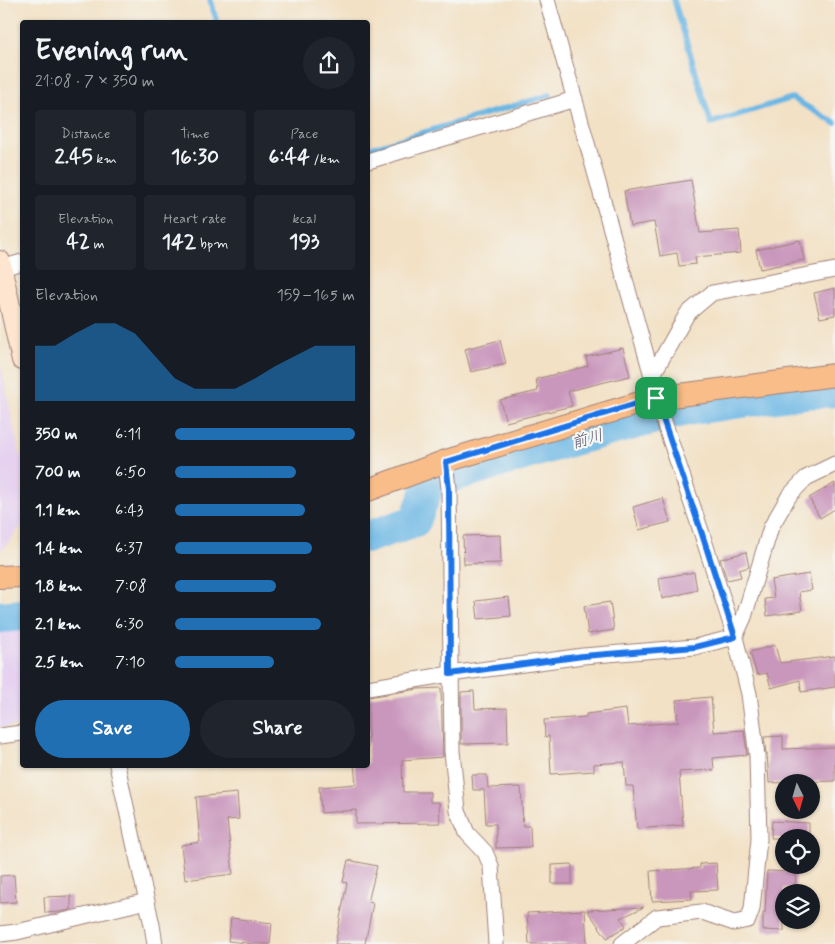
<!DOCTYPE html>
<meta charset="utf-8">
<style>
:root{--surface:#171b24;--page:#20242c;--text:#f1f3f6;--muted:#9ea1a6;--accent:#1f6fb2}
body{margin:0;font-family:Mynerve,"Klee One",sans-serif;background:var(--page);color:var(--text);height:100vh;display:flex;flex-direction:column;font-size:19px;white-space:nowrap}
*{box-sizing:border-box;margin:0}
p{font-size:16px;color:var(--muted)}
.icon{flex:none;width:28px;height:28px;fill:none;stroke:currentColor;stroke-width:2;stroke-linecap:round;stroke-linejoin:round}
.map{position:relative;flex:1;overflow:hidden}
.sheet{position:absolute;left:20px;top:20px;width:350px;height:748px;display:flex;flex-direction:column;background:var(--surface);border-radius:5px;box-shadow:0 1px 4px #0004}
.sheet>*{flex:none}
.needle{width:32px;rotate:175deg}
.buttons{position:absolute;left:775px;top:774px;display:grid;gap:10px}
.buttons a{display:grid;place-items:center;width:45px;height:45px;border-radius:50%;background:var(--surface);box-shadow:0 1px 4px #0004;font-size:25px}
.pin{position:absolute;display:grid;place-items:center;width:42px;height:42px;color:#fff;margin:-21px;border-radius:10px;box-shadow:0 2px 8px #0006}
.round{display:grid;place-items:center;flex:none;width:52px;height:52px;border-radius:26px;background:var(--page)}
.headline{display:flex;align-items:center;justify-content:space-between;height:85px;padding:0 15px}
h1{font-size:28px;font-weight:700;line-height:38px}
.figures{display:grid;grid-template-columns:repeat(3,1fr);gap:8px;height:85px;padding:5px 15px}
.figures div{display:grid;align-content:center;border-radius:5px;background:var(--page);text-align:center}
.figures b{font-size:21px;font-weight:700}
.figures small{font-size:14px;font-weight:400}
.figures p{font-size:14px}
.chart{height:140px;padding:10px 15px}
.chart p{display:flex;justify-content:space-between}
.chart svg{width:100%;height:90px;margin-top:5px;fill:var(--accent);opacity:.7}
.primary-button{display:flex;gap:10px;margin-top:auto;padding:10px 15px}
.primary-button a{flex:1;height:58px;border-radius:30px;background:var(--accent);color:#fff;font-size:20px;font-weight:700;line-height:58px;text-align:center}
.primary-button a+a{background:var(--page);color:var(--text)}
ul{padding:0 15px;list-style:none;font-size:16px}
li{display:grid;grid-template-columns:80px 60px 1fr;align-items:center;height:38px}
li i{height:12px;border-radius:6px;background:var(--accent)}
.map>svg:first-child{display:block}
</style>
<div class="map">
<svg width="835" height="944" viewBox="0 0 835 944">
<rect width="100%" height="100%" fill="#f6f6f2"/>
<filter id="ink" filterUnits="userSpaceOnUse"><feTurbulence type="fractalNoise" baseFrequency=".02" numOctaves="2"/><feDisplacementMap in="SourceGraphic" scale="10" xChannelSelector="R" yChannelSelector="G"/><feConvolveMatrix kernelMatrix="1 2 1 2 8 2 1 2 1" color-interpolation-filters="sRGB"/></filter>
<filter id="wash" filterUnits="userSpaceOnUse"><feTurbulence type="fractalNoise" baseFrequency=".0096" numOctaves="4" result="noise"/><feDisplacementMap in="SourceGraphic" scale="20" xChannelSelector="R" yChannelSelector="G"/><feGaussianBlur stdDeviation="1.12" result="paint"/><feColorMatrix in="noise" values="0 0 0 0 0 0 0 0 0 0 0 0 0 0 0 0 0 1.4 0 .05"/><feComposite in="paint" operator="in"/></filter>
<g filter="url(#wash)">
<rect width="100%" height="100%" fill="#f2e1c5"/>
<path fill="#e6d2f0" d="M0,362L18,446L22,461V525L2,550H0Z
M22,630V725L0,728V631Z"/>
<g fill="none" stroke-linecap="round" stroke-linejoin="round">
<path stroke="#6bb6e4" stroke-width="5.5" d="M210,0L217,22
M674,0L711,123L792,98L835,123
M368,149L550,95"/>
<path stroke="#6bb6e4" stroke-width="32" d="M368,537L415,521L430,483L580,438L686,410L804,393L835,391
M0,617L22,615"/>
</g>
<g id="blocks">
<path fill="#c996bc" d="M691,180L700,233L739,230L741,253L695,257L696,264L679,266L677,253L660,256L654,222L630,226L624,191Z
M800,240L804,260L760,269L756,250Z
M835,288V315L820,318L814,293Z
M500,340L506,364L471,372L465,349Z
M623,348L630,376L568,391L572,406L506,422L500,400L538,391L536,379L588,366L586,357Z
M835,483V509L820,518L809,498Z
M663,498L670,522L639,530L633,507Z
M500,535L501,563L464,564L463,536Z
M746,552L749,567L739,570L741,577L727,580L720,559Z
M694,572L697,590L662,599L659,578Z
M809,574L812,590L799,592L802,611L767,616L765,599L774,598L771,580Z
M509,597L511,616L478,619L476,601Z
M610,602L614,630L588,634L584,606Z
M775,645L780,663L835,656V687L801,692L800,680L771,688L767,673L757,675L750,652Z
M441,688L443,757L402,760L403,792H430V802H439L440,823L356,824V810L321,813L319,787L356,784L354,765H368V697L418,689Z
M474,691L475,709L507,708L508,743L461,744V692Z
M711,697L714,732L744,730L747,755L713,758L714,770L679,772L683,825L637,829L633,786H626L624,762L594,764V771L551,774L549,736L545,737L544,720L586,717V714L626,709L628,726L678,722L676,700Z
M783,736V749L835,747V781L769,783L767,754H766L764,737Z
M472,775H487L488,788L521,787L523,826H530L531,847L496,848V824H486L484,790H473Z
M237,793L239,819L227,820L233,874L185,880L181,845L200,842L196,797Z
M772,821L809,823V838H771Z
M348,860L377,866L368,902L373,903L365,944H335L347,883L343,882Z
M716,863L718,890L691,891L692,899L652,901L650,871L700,868V864Z
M572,864V884H552V865Z
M767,871L796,872L795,889L784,888V931L763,930V913H765Z
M14,875L16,902L0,903V876Z
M71,896V910L59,912L45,913L44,897Z
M644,907L621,918L626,926L607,938L587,910Z
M585,910L587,944H529L527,913Z
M231,918L272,923L270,944H254L228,941Z"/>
</g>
</g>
<g filter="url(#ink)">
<use href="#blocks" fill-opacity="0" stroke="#9e8078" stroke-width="1"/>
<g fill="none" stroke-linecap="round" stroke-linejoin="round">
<g stroke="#9e8078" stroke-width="17">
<path id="minor" d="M547,0L652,376L656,398L702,534L735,637L749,694L757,756L759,839L752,909L748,920L734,923L702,912L657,917L622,944
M368,161L575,99
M2,268L22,262
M652,376L687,314L712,293L835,270
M446,461L449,489L452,751L458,811L467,833L485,852L491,866L496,944
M368,688L450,674L583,656L695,647L735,637L744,617L771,527L789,496L806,478L835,464
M0,736L22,733
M117,765L152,925L155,944
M0,934L17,932L147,901"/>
</g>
<g stroke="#9e8078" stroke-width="22">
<path id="secondary" d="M0,261L22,360"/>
</g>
<g stroke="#9e8078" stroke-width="24">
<path id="primary" d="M368,490L446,461L656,398L835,375
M0,577L22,576"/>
</g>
<use href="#minor" stroke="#fff" stroke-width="15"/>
<use href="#secondary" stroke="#fde5d0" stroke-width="20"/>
<use href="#primary" stroke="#f9bd89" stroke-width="22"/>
</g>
</g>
<g fill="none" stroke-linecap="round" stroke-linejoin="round" filter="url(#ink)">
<g stroke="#fff" stroke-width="10">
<path id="route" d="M656,398L702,534L735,637L695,647L583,656L450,674L449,489L446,462Z"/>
</g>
<use href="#route" stroke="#1a73e8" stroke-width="6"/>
</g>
<g text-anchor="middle" stroke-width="4.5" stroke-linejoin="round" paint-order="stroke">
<g font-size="16" font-style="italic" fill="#56546c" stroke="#f6f6f2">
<text transform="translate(587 438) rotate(-16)" y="6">前川</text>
</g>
</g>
</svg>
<div class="buttons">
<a><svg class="needle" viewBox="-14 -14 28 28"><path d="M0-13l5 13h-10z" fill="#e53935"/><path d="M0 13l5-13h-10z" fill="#9ea1a6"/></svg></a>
<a><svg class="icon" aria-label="locate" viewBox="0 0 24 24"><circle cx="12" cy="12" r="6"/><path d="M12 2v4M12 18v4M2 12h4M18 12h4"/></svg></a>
<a><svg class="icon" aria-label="layers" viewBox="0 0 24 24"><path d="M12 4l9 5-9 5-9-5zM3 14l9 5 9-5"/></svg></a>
</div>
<div class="pin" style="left:656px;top:398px;background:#1e9e55"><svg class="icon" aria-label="arrive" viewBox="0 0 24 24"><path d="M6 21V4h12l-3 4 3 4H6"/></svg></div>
<section class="sheet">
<div class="headline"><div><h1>Evening run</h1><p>21:08 · 7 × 350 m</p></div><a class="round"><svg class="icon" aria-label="share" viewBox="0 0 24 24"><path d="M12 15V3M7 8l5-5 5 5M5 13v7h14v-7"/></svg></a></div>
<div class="figures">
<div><p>Distance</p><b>2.45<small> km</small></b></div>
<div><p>Time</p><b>16:30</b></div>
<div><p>Pace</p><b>6:44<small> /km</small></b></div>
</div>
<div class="figures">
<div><p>Elevation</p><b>42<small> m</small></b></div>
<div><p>Heart rate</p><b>142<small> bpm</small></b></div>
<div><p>kcal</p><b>193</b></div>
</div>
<div class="chart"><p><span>Elevation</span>159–165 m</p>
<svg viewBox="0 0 160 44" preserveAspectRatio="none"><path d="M0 44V17L10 17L20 11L30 6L40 6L50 11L60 22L70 33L80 38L90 38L100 38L110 33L120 27L130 22L140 17L150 17L160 17V44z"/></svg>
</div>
<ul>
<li><b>350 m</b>6:11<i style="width:100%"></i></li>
<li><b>700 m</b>6:50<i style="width:67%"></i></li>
<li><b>1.1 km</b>6:43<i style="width:72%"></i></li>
<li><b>1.4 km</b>6:37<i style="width:76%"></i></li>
<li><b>1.8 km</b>7:08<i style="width:56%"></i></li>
<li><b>2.1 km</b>6:30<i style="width:81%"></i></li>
<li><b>2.5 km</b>7:10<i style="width:55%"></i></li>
</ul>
<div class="primary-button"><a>Save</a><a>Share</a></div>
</section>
</div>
